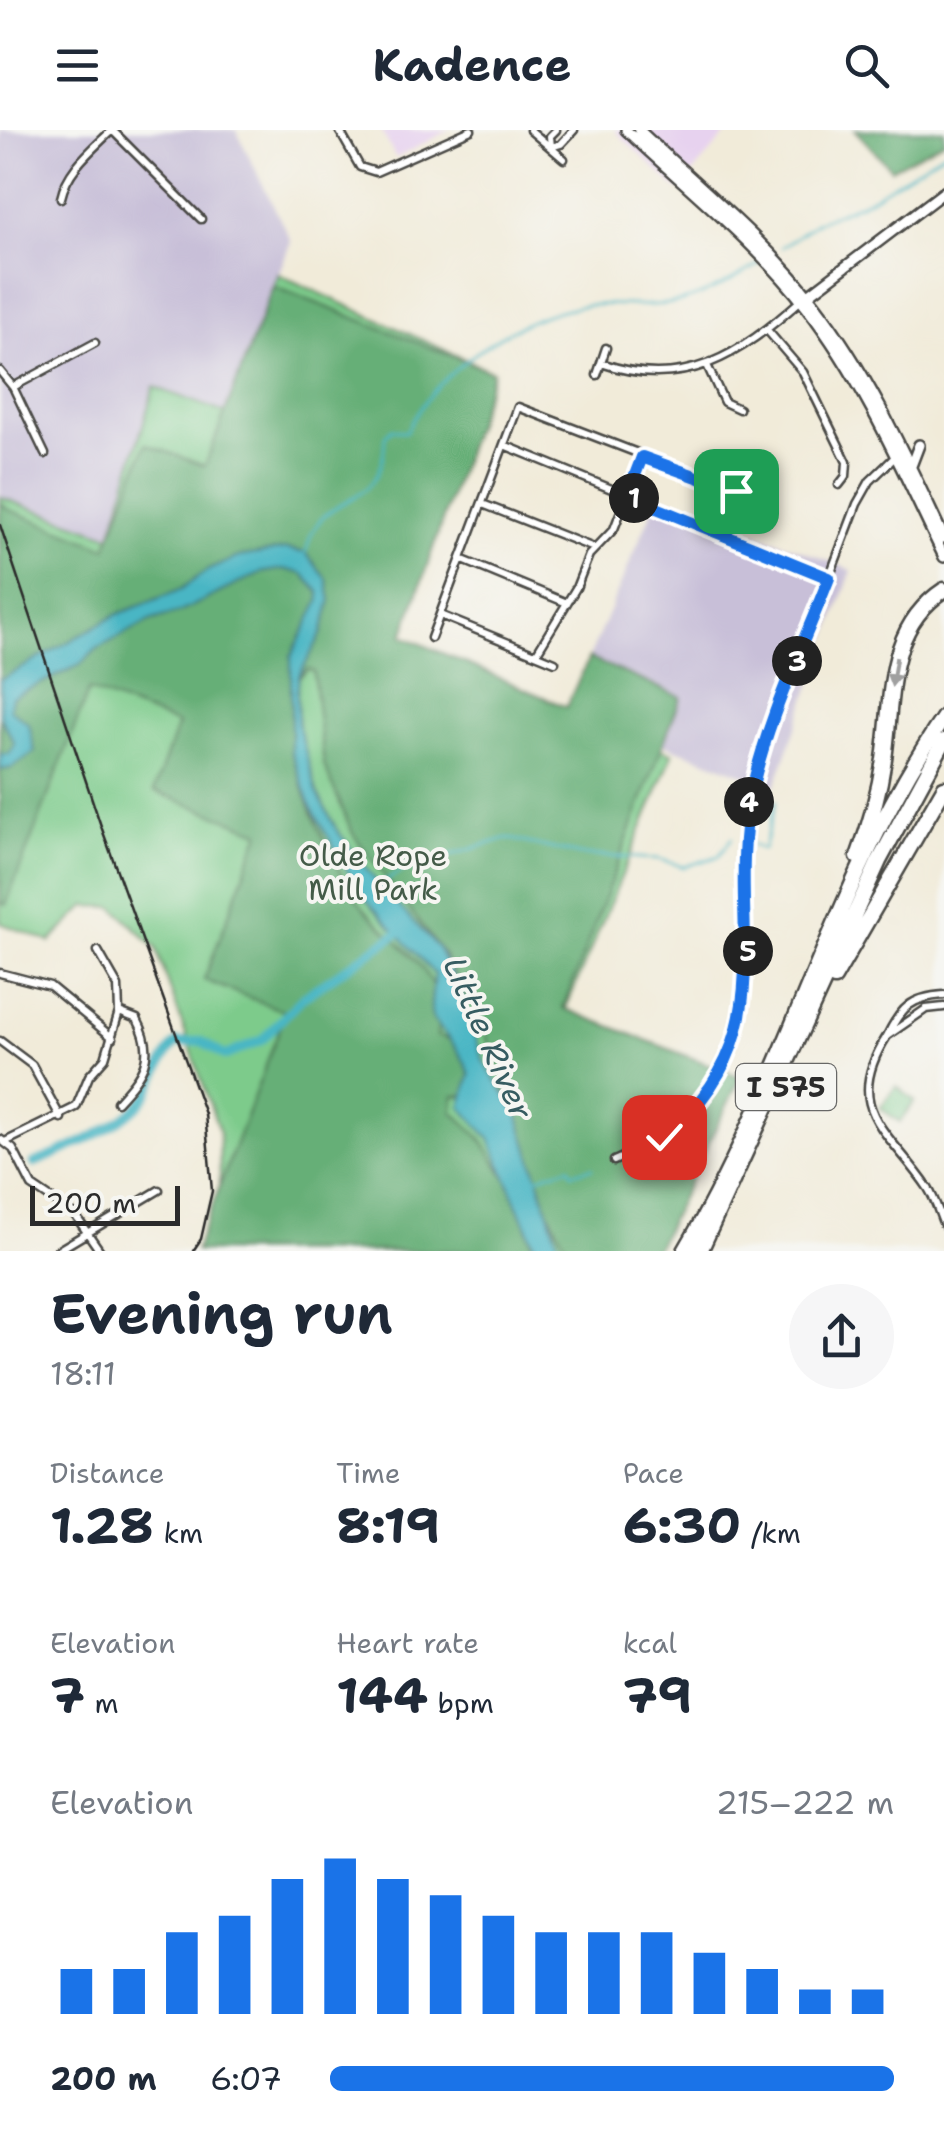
<!DOCTYPE html>
<meta charset="utf-8">
<style>
:root{--surface:#fff;--page:#f6f6f7;--text:#1f2937;--muted:#747a83;--accent:#1a73e8}
body{margin:0;font-family:"Shantell Sans",sans-serif;background:var(--page);color:var(--text);height:100vh;display:flex;flex-direction:column;font-size:38px;white-space:nowrap}
*{box-sizing:border-box;margin:0}
p{font-size:32px;color:var(--muted)}
.icon{flex:none;width:55px;height:55px;fill:none;stroke:currentColor;stroke-width:2;stroke-linecap:round;stroke-linejoin:round}
.map{position:relative;height:1121px;overflow:hidden}
.panel{display:flex;flex-direction:column;background:var(--surface);flex:1}
.panel>*{flex:none}
.scale{position:absolute;left:30px;bottom:25px;width:150px;box-sizing:border-box;padding-left:10px;border:5px solid #2b2b2b;border-top:0;font-size:28px;line-height:35px;white-space:nowrap;color:#2b2b2b;-webkit-text-stroke:8px #f6f6f2;paint-order:stroke}
.pin{position:absolute;display:grid;place-items:center;width:85px;height:85px;color:#fff;margin:-42px;border-radius:20px;box-shadow:0 5px 15px #0006}
.km{position:absolute;width:50px;height:50px;margin:-25px;border-radius:50%;background:#222;color:#fff;font-size:28px;line-height:50px;text-align:center}
.round{display:grid;place-items:center;flex:none;width:105px;height:105px;border-radius:52px;background:var(--page)}
.overview{display:flex;align-items:center;justify-content:space-between;height:170px;padding:0 50px}
h1{font-size:55px;font-weight:700;line-height:75px}
.metrics{display:grid;grid-template-columns:repeat(3,1fr);gap:15px;height:170px;padding:10px 50px}
.metrics div{display:grid;align-content:center}
.metrics b{font-size:50px;font-weight:700}
.metrics small{font-size:28px;font-weight:400}
.metrics p{font-size:28px}
.chart{height:280px;padding:20px 50px}
.chart p{display:flex;justify-content:space-between}
.chart svg{width:100%;height:180px;margin-top:10px;stroke:var(--accent);stroke-width:6}
ul{padding:0 50px;list-style:none;font-size:32px}
li{display:grid;grid-template-columns:160px 120px 1fr;align-items:center;height:75px}
li i{height:25px;border-radius:12px;background:var(--accent)}
header{display:flex;justify-content:space-between;align-items:center;height:130px;padding:0 50px;background:var(--surface);font-size:45px;font-weight:700}
.map>svg:first-child{display:block}
</style>
<header><svg class="icon" aria-label="menu" viewBox="0 0 24 24"><path d="M4 6h16M4 12h16M4 18h16"/></svg>Kadence<svg class="icon" aria-label="search" viewBox="0 0 24 24"><circle cx="10" cy="10" r="6"/><path d="M15 15l6 6"/></svg></header>
<div class="map">
<svg width="944" height="1121" viewBox="0 0 944 1121">
<rect width="100%" height="100%" fill="#f6f6f2"/>
<filter id="ink" filterUnits="userSpaceOnUse"><feTurbulence type="fractalNoise" baseFrequency=".01" numOctaves="2"/><feDisplacementMap in="SourceGraphic" scale="20" xChannelSelector="R" yChannelSelector="G"/><feConvolveMatrix kernelMatrix="1 2 1 2 8 2 1 2 1" color-interpolation-filters="sRGB"/></filter>
<filter id="wash" filterUnits="userSpaceOnUse"><feTurbulence type="fractalNoise" baseFrequency=".0048" numOctaves="4" result="noise"/><feDisplacementMap in="SourceGraphic" scale="40" xChannelSelector="R" yChannelSelector="G"/><feGaussianBlur stdDeviation="2.25" result="paint"/><feColorMatrix in="noise" values="0 0 0 0 0 0 0 0 0 0 0 0 0 0 0 0 0 1.4 0 .05"/><feComposite in="paint" operator="in"/></filter>
<g filter="url(#wash)">
<rect width="100%" height="100%" fill="#f1ebd9"/>
<path fill="#e7d2ef" d="M381,0H449L396,28Z
M614,0H730L678,60Z"/>
<path fill="#c8bfd8" d="M0,0H236L291,111L205,336L106,419L0,372Z
M659,365L852,440L775,656L663,614L681,567L589,528Z"/>
<path fill="#7dcb8b" stroke="#547b5b" stroke-width="2.5" d="M278,144L493,242L403,506L673,624L560,892L645,1121H232L220,1055L219,1001L156,818L114,777L86,776L50,812L0,793V367L111,406L154,257L225,283Z
M896,956L915,971L900,992L880,978Z"/>
<path fill="#66af77" stroke="#486d51" stroke-width="2.5" d="M855,0H944V11L891,39Z
M273,156L493,242L403,506L566,577L589,528L681,567L563,878L741,947L655,1121H569L539,1063L517,988L474,875L464,864L443,824L353,704L324,635L313,541L308,539L295,551C296,581 293,615 299,643C308,680 327,716 344,749C372,807 454,831 437,906L458,912L474,952L467,965L454,966L453,982L480,1007L513,1058L535,1121H195L286,882L204,850L260,702L154,661L178,594L89,560L6,775L0,773V372L7,379L106,418L146,314L205,336Z"/>
<path fill="#49b6c4" stroke="#3a7078" stroke-width="2.5" d="M286,419L306,423L327,449L331,470L322,503L299,546L297,564L298,594L317,662L337,700L377,752L438,818L464,870L484,932L518,984L561,1121H537L490,1009L461,977L470,944C461,920 448,909 434,891C427,882 434,856 434,844L360,763L311,677L291,622V526L319,472L320,463L303,444L284,439L260,443L180,482L149,491L97,519L80,535L12,567L10,579L29,594L35,622L12,638L0,640V624H9L15,614L0,586V550L118,484L180,460L208,440L238,427Z"/>
<g fill="none" stroke-linecap="round" stroke-linejoin="round">
<path stroke="#49b6c4" stroke-width="2.5" d="M782,117L817,92L866,71L944,22
M304,426C308,419 308,410 312,403C333,359 383,381 385,306L392,299L406,302C434,243 516,185 582,176C615,171 649,180 682,171C709,164 734,149 759,134
M751,714L763,720L776,671
M380,755L403,740L507,708L580,725L659,729L684,737L719,726L732,708
M532,1049L569,1037L572,1043L592,1038"/>
<path stroke="#49b6c4" stroke-width="9" d="M182,913L201,911L225,926L262,910L303,867L404,799
M34,1033C67,1020 127,995 147,965C157,949 164,923 178,912"/>
</g>
</g>
<g filter="url(#ink)">
<g fill="none" stroke-linecap="round" stroke-linejoin="round">
<g stroke="#494845" stroke-width="11">
<path id="street" d="M339,0L360,37L376,42L471,0
M530,0L564,29
M556,0L550,6L551,17L561,14L574,0
M61,68C67,39 92,20 112,0L201,89
M767,200L803,242L847,332L846,346L839,355
M601,233C684,262 740,225 801,170
M707,235L724,272L739,279
M0,241L13,257L45,324
M597,245L606,218
M13,257L95,213
M504,315L829,448
M485,375L594,418
M463,430L567,473
M440,485L555,532
M431,508L518,277L736,361
M536,524L576,458L589,425L614,399L642,327
M0,843L50,856L113,908
M944,865C912,867 901,877 887,906L926,879L944,877
M887,906C840,980 890,1001 928,1058C935,1069 939,1083 944,1095
M0,911L32,935L61,988
M117,972C143,944 157,926 137,889L119,882
M0,1009L13,1019L32,1056L75,1085L100,1121
M5,1012L76,977L89,946L105,928L119,882L118,856L98,821
M614,1031C630,1023 648,1018 663,1008C787,929 725,763 755,646C763,614 777,583 789,553C812,493 834,434 857,374L870,351L897,325
M57,1121L159,1060"/>
</g>
<g stroke="#494845" stroke-width="14">
<path id="secondary" d="M626,0C687,58 756,112 807,178C865,253 903,342 944,427
M639,0C698,56 764,109 814,173C869,244 906,327 944,408
M803,169L944,62
M911,336L919,315"/>
</g>
<g stroke="#494845" stroke-width="19">
<path id="highway" d="M858,727C870,695 879,663 884,629C893,567 885,499 944,460
M834,848L944,658
M685,1121C786,951 832,751 944,587
M700,1121L879,731L944,611"/>
</g>
<use href="#street" stroke="#fff" stroke-width="6"/>
<use href="#secondary" stroke="#fff" stroke-width="9"/>
<use href="#highway" stroke="#fff" stroke-width="14"/>
<path stroke="#2b2b2b" stroke-width="2.5" d="M0,395L102,699L205,984L212,1061L201,1109L193,1121"/>
</g>
<defs><path id="oneway-solid" d="M-6-.8H1V-3.2L6.5 0L1 3.2V.8H-6Z" transform="scale(2.5)"/></defs>
<use fill="#a0a0a0" href="#oneway-solid" transform="translate(894 542) rotate(99)"/>
</g>
<g fill="none" stroke-linecap="round" stroke-linejoin="round" filter="url(#ink)">
<g stroke="#fff" stroke-width="20">
<path id="route" d="M664,1007C790,902 724,796 751,665C766,591 802,518 829,448L627,366L642,327L736,361"/>
</g>
<use href="#route" stroke="#1a73e8" stroke-width="12"/>
</g>
<g text-anchor="middle" stroke-width="8" stroke-linejoin="round" paint-order="stroke">
<rect fill="#f6f6f2" stroke="#686867" stroke-width="2.5" x="736" y="934" width="100" height="46" rx="8"/>
<g font-size="28" font-weight="bold" fill="#2b2b2b">
<text x="786" y="967">I 575</text>
</g>
<g font-size="30" fill="#445b48" stroke="#f6f6f2">
<text x="373" y="736">Olde Rope<tspan x="373" dy="34">Mill Park</tspan></text>
</g>
<g font-size="32" font-style="italic" fill="#365c61" stroke="#f6f6f2">
<text transform="translate(488 908) rotate(66)" y="11">Little River</text>
</g>
</g>
</svg>
<div class="scale">200 m</div>
<div class="pin" style="left:736px;top:361px;background:#1e9e55"><svg class="icon" aria-label="arrive" viewBox="0 0 24 24"><path d="M6 21V4h12l-3 4 3 4H6"/></svg></div>
<div class="pin" style="left:664px;top:1007px;background:#d93025"><svg class="icon" aria-label="check" viewBox="0 0 24 24"><path d="M5 12l5 5 9-10"/></svg></div>
<b class="km" style="left:634px;top:368px">1</b>
<b class="km" style="left:797px;top:531px">3</b>
<b class="km" style="left:749px;top:672px">4</b>
<b class="km" style="left:748px;top:821px">5</b>
</div>
<section class="panel">
<div class="overview"><div><h1>Evening run</h1><p>18:11</p></div><a class="round"><svg class="icon" aria-label="share" viewBox="0 0 24 24"><path d="M12 15V3M7 8l5-5 5 5M5 13v7h14v-7"/></svg></a></div>
<div class="metrics">
<div><p>Distance</p><b>1.28<small> km</small></b></div>
<div><p>Time</p><b>8:19</b></div>
<div><p>Pace</p><b>6:30<small> /km</small></b></div>
</div>
<div class="metrics">
<div><p>Elevation</p><b>7<small> m</small></b></div>
<div><p>Heart rate</p><b>144<small> bpm</small></b></div>
<div><p>kcal</p><b>79</b></div>
</div>
<div class="chart"><p><span>Elevation</span>215–222 m</p>
<svg viewBox="0 0 160 44" preserveAspectRatio="none"><path d="M5 44V33M15 44V33M25 44V24M35 44V20M45 44V11M55 44V6M65 44V11M75 44V15M85 44V20M95 44V24M105 44V24M115 44V24M125 44V29M135 44V33M145 44V38M155 44V38"/></svg>
</div>
<ul>
<li><b>200 m</b>6:07<i style="width:100%"></i></li>
</ul>
</section>
